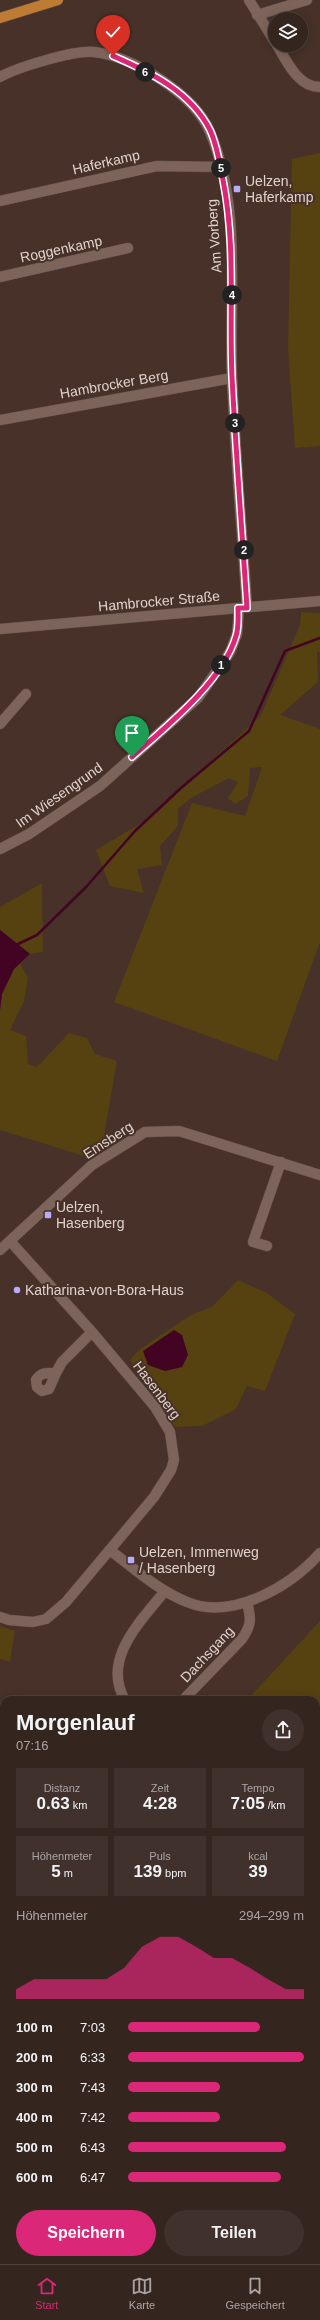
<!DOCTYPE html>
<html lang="de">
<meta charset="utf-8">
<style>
:root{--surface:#35251f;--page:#40312c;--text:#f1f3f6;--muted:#aaa5a4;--line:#4f423d;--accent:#db2777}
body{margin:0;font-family:Helvetica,sans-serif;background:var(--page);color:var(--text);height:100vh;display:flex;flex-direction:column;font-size:15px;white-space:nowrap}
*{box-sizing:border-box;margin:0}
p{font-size:13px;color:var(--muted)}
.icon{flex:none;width:22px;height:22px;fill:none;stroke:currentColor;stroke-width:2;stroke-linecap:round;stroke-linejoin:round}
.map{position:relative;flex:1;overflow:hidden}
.panel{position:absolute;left:0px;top:1696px;width:320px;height:568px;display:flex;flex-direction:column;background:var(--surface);border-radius:12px 12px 0 0;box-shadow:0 2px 10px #0003,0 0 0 1px var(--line)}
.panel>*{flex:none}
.controls{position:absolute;left:268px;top:12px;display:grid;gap:8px}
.controls a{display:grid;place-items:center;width:40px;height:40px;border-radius:50%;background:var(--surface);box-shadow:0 2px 10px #0003,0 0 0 1px var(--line);font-size:20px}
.pin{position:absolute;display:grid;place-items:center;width:34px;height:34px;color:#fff;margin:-41px -17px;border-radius:50% 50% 50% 0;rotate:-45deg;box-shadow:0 0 4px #0007}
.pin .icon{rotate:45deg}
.km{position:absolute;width:20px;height:20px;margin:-10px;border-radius:50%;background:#222;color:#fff;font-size:11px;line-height:20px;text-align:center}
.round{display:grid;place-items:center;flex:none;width:42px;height:42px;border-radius:21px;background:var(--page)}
.head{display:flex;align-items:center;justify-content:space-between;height:68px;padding:0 16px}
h1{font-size:22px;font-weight:600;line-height:30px}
.figures{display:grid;grid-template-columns:repeat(3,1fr);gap:6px;height:68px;padding:4px 16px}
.figures div{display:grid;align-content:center;border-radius:0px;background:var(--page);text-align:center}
.figures b{font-size:17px;font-weight:600}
.figures small{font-size:11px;font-weight:400}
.figures p{font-size:11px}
.chart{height:112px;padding:8px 16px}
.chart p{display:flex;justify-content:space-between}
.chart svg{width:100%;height:72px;margin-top:4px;fill:var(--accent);opacity:.7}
.primary-button{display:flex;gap:8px;margin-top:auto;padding:8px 16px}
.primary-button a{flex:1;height:46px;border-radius:24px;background:var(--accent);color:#fff;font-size:16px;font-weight:600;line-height:46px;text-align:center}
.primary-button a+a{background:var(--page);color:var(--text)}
ul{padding:0 16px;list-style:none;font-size:13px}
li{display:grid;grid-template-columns:64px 48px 1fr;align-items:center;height:30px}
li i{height:10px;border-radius:5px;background:var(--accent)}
.menu{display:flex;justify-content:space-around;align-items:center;height:56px;border-top:1px solid var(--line);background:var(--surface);font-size:11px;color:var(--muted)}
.menu a{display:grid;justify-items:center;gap:2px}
.menu .on{color:var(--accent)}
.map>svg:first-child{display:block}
</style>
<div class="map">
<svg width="320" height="2264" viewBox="0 0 320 2264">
<rect width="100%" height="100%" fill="#473129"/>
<path fill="#564111" d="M320,153V446L295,448L288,348L292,159Z
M301,612L320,613V652H317L318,682L280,715L320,729V942L277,1061L114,1002L192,803L245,816L262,767L250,768L248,796L235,804L228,798L238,782L229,778L191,798L178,809V826L160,846L162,865L137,869L144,893L110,886L96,850L143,822L260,717L300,625Z
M42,883L43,952L30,954L0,930V907Z
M20,963L28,978L24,1001L10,1030L26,1036L28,1064L37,1067L69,1033L87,1038L95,1054L117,1061L102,1147L84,1156L0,1130V1010L2,994L14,969Z
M238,1280L267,1293L295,1314L265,1391L247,1386L236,1409L202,1426L175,1427L130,1360L139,1350L189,1316L213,1306Z
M320,1621V2264H0V1995L4,1994V2260H316V1700H247Z
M0,1626L15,1631L10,1662L0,1659Z"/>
<path fill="#430323" d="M0,930L30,954L14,969L2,994L0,1010Z
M174,1330L182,1335L188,1355L182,1367L165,1371L148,1365L143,1351Z"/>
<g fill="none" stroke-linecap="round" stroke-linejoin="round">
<path stroke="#430323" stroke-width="2.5" d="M16,945L37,935L87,886L135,831L181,788L249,731L285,651L320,638"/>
<g stroke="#625049" stroke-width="11">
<path id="minor" d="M249,0L275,42
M257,15L307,0
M277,45C287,62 298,87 320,87
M0,77C18,67 74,50 94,52C133,56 195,95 210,132C242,208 229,296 232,376C235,453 242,530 247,607
M0,201L157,166L220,167
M0,277L128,248
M0,420L232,378
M0,629L320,601
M0,724L26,694
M0,849L29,834L100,786L198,698L230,652L237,634L239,608
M267,1246L253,1242L281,1162
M0,1250L92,1165L145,1132L179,1131L320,1175
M56,1373L49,1389L42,1391L37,1387L36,1380C41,1372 47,1373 56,1373L62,1362L92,1332
M111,1551C135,1569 159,1591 187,1602C232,1621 291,1586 320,1553
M0,1617L9,1620L33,1622L46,1619L66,1602L154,1497L171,1470L174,1460L170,1432L155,1407L92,1332L10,1241
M125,1700C101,1659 141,1621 165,1591
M183,1700L242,1639C252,1624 251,1619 247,1602
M0,1826L4,1827
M0,1947L4,1949"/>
</g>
<g stroke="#625049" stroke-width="11">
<path id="major" d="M0,18L58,0"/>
</g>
<use href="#minor" stroke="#7d645b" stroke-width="10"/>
<use href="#major" stroke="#be7b33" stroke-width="10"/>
</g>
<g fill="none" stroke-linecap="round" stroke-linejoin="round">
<g stroke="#fff" stroke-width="8">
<path id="route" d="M113,56C150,72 191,92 210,130C217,145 220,164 223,180C236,245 229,311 232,377C236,454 242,531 247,608H238C238,617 239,627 236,636C223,681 167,726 132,757"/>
</g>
<use href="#route" stroke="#db2777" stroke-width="5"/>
</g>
<g fill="#b8abf7" stroke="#473129" stroke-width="1.5">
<rect x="233" y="185" width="8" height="8" rx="2"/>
<rect x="44" y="1211" width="8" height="8" rx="2"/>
<circle cx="17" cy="1290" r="4"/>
<rect x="127" y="1556" width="8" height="8" rx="2"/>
</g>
<g text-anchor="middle" stroke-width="4" stroke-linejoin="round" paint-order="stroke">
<g font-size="14" fill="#e0d1cc" stroke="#473129">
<text transform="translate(106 162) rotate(-13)" y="5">Haferkamp</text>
<text transform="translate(214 236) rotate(-94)" y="5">Am Vorberg</text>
<text transform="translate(61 249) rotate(-12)" y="5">Roggenkamp</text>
<text transform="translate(114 384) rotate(-10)" y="5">Hambrocker Berg</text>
<text transform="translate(159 601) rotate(-5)" y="5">Hambrocker Straße</text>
<text transform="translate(59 795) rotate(-35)" y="5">Im Wiesengrund</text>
<text transform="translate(108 1140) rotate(-33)" y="5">Emsberg</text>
<text transform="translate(157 1390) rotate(53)" y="5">Hasenberg</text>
<text transform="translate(207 1654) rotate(-47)" y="5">Dachsgang</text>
</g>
<g font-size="14" fill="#e0d1cc" stroke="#473129" text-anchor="start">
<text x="245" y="186">Uelzen,<tspan x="245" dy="16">Haferkamp</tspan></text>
<text x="56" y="1212">Uelzen,<tspan x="56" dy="16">Hasenberg</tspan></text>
<text x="25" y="1295">Katharina-von-Bora-Haus</text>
<text x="139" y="1557">Uelzen, Immenweg<tspan x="139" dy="16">/ Hasenberg</tspan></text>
</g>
</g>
</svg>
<div class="controls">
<a><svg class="icon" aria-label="layers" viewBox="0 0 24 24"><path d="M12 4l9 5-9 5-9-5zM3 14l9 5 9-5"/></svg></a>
</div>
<div class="pin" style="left:132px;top:757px;background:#1e9e55"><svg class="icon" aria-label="arrive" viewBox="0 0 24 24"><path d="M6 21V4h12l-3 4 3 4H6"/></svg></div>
<div class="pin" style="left:113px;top:56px;background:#d93025"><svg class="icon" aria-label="check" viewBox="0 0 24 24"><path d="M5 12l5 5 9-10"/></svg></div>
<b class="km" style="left:221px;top:665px">1</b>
<b class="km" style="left:244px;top:550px">2</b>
<b class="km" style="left:235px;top:423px">3</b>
<b class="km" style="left:232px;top:295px">4</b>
<b class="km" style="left:221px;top:168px">5</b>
<b class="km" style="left:145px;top:72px">6</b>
<section class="panel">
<div class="head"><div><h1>Morgenlauf</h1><p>07:16</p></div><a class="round"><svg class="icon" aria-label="share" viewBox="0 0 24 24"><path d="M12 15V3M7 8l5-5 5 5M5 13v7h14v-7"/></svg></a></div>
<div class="figures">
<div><p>Distanz</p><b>0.63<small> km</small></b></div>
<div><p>Zeit</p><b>4:28</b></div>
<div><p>Tempo</p><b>7:05<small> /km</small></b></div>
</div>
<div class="figures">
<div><p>Höhenmeter</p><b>5<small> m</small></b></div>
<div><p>Puls</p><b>139<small> bpm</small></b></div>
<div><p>kcal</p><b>39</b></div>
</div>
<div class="chart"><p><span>Höhenmeter</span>294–299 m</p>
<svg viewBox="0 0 160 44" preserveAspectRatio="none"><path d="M0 44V38L10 32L20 32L30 32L40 32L50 32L60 25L70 12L80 6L90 6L100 12L110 19L120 19L130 25L140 32L150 38L160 38V44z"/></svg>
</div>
<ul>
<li><b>100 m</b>7:03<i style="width:75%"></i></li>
<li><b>200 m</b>6:33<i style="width:100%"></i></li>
<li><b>300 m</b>7:43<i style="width:52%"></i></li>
<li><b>400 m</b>7:42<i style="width:52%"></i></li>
<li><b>500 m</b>6:43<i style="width:90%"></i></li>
<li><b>600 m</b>6:47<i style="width:87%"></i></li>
</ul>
<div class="primary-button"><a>Speichern</a><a>Teilen</a></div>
</section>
</div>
<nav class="menu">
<a class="on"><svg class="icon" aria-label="home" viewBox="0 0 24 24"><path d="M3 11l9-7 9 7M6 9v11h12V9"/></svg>Start</a>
<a><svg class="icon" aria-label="map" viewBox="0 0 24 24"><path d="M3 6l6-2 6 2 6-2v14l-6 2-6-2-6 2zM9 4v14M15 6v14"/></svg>Karte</a>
<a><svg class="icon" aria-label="saved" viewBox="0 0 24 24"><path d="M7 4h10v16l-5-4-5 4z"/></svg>Gespeichert</a>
</nav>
